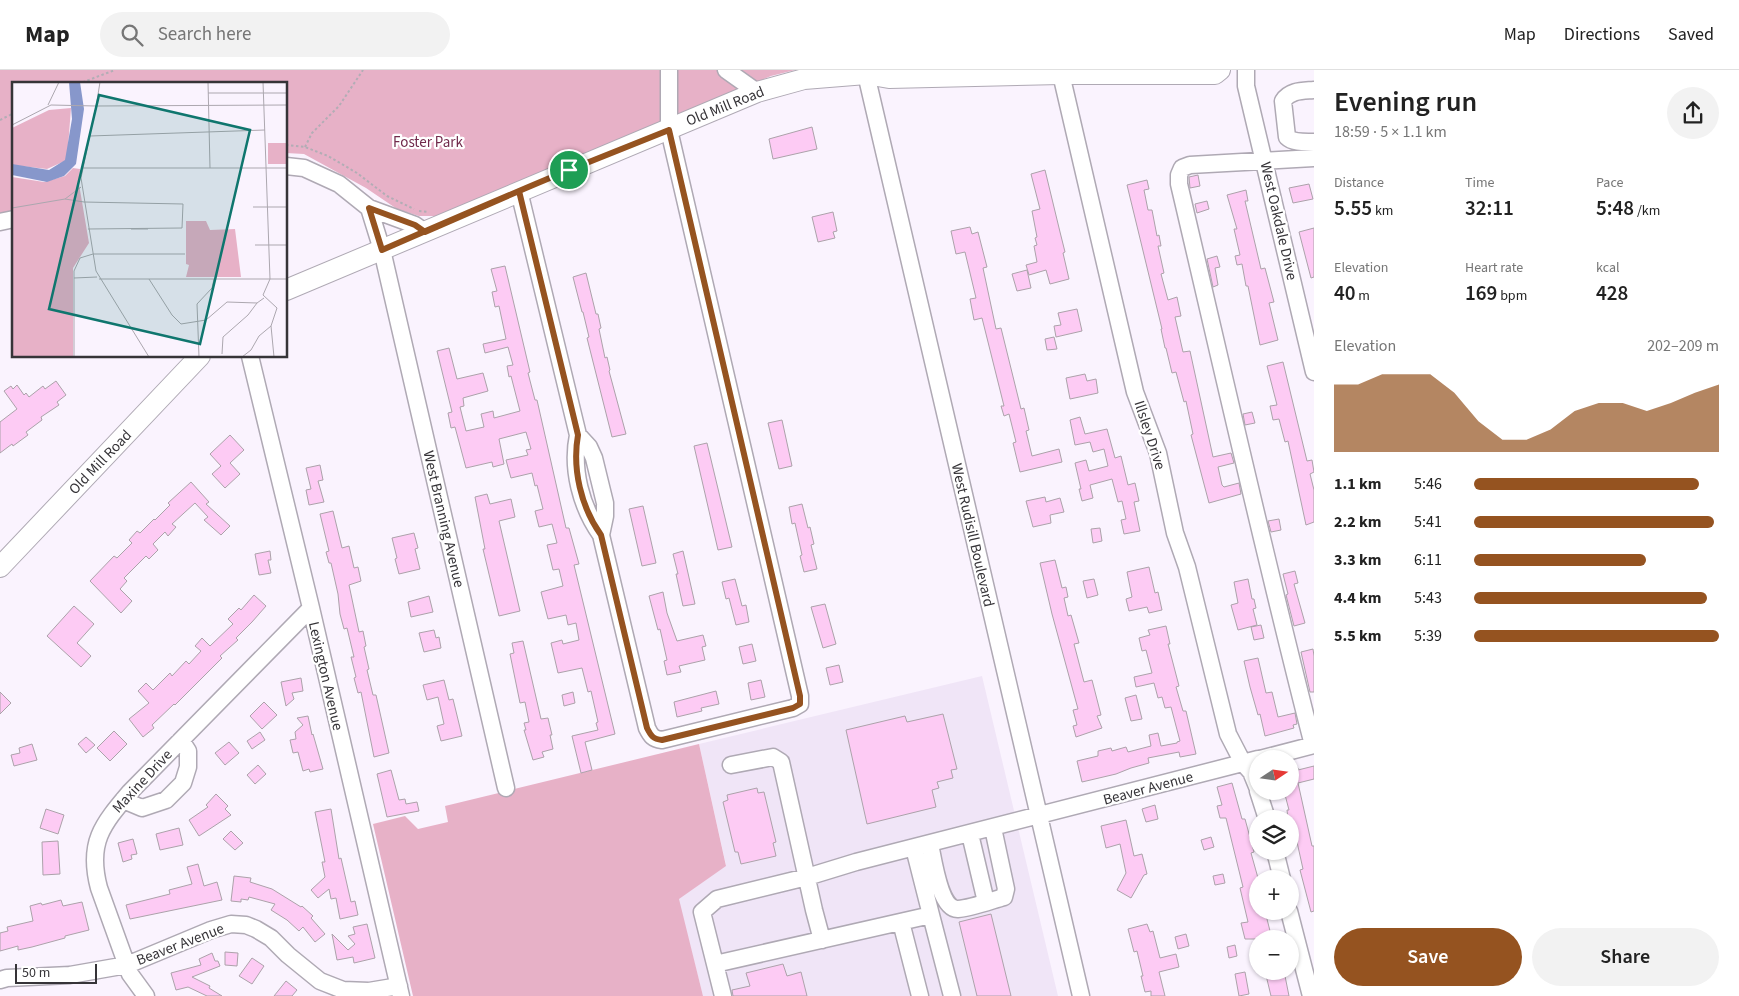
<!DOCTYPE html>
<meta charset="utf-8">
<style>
:root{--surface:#fff;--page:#f2f2f2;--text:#222;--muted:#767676;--line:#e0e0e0;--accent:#955320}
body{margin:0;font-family:"Source Sans 3",sans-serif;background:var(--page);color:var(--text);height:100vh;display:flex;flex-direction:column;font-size:19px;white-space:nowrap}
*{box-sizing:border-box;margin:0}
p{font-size:16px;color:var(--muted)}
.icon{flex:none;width:28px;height:28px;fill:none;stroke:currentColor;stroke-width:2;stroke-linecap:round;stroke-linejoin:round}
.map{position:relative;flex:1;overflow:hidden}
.details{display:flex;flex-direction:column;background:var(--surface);width:425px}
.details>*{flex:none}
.needle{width:32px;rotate:77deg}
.tools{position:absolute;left:1249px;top:680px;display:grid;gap:10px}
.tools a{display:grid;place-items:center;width:50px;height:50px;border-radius:50%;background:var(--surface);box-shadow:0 1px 4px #0004;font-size:25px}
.scale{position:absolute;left:15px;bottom:12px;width:82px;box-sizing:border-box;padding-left:5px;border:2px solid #363438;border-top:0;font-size:14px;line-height:18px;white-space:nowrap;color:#363438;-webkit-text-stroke:4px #fff;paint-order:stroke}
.pin{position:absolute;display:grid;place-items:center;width:42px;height:42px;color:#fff;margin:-21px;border:2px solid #fff;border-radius:50%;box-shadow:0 1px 5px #0007}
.round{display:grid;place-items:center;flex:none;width:52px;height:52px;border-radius:26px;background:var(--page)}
.headline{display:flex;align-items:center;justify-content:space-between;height:85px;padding:0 20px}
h1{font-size:28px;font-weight:600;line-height:38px}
.metrics{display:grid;grid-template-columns:repeat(3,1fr);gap:8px;height:85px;padding:5px 20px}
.metrics div{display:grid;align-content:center}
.metrics b{font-size:21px;font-weight:600}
.metrics small{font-size:14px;font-weight:400}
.metrics p{font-size:14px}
.chart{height:140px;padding:10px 20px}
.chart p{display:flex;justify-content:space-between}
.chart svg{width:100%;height:90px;margin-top:5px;fill:var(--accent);opacity:.7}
.cta{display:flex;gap:10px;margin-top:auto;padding:10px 20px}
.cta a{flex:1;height:58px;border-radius:30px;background:var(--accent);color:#fff;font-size:20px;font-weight:600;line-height:58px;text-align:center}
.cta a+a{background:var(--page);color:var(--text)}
ul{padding:0 20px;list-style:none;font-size:16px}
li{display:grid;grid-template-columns:80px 60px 1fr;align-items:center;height:38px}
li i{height:12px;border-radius:6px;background:var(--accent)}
header{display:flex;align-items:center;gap:30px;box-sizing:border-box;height:70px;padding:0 25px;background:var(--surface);border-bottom:1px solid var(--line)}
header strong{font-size:24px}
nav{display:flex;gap:28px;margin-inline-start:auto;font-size:18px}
.search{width:350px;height:45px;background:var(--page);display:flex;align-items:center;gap:12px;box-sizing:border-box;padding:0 18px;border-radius:28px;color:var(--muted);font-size:19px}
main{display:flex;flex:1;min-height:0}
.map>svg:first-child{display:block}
</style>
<header>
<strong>Map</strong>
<div class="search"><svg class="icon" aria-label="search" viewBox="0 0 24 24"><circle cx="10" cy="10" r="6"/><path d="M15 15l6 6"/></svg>Search here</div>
<nav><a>Map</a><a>Directions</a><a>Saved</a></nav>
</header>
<main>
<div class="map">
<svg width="1314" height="926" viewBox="0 0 1314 926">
<rect width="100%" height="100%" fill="#faf3fe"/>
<path fill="#f0e5f7" d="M982,606L1058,926H703L678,829L726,795L699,674Z"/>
<path fill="#e7b1c7" d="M0,0H795L771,6L437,146H419L397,139L366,118L304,84L286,83V14H14V141L0,144Z
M699,674L726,796L679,829L703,926H413L373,754L405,746L418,759L448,752L445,736Z"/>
<path fill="#fdcbf4" stroke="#aca2aa" d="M812,57L817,79L773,89L769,69Z
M1045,100L1060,162L1065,182L1063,183L1069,209L1050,214L1046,200L1029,205L1026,195L1037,192L1034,176L1037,175L1035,168L1037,167L1032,141L1040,139L1031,104Z
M1198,105L1200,116L1190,118L1189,107Z
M1147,110L1149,119L1144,120L1148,140H1152L1157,166L1159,165L1161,176H1158L1164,203L1161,204L1168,230L1177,227L1181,246L1175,247L1183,282L1190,281L1213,387L1231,383L1234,393L1218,397L1222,415L1224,417L1239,413L1241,424L1209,433L1191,365L1193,364L1186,331L1184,332L1176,302L1172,303L1166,278H1165L1161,259H1162L1127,115Z
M1309,114L1313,129L1293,133L1289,118Z
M1246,120L1248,131H1245L1261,199L1265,198L1274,232L1269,233L1278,270L1260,275L1248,216H1246L1242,194L1237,195L1235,186L1240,185L1234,159H1237L1227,125Z
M1207,131L1209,139L1197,143L1195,134Z
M833,142L837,161L833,162L835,168L818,172L812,147Z
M970,157L972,164L978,162L987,197L983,198L996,259L1001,258L1021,339L1024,338L1029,360L1026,361L1032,386L1059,379L1062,392L1020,402L1013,373L1016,372L1009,344L1004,346L1001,336H1004L982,248L974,250L970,229L976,228L965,182L956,184L951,161Z
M1314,158V207L1311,208L1299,162Z
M1217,186L1220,197L1215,198L1218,215L1213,217L1207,189Z
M505,196L530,302L528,303L535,330H537L566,458H569L579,494L574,495L615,664L585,672L592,700L581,703L572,666L598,660L596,653L598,652L591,621L588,622L582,598L558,603L551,573L562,570L563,574L579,570L576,553L568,555L566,545L548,549L541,522L563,516L559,499L553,500L547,475L557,473L552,454L539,457L535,441L543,439L537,415L535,416L532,403L511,408L509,401L506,390L528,385L526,380L531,379L526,362L499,369L504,394L493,397L492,392L466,398L455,357L451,358L448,343L452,342L437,281L449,278L457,309L483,303L488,321L463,328L464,336L460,337L466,361L484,357L481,344L493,341L494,348L520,341L511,306L509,307L507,296L513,295L508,277L485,283L483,274L506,269L499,236L495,237L492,222L497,221L491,199Z
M1027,200L1031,218L1017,221L1012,204Z
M586,203L596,244H598L601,258L599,259L605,288L607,287L610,300L609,301L626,364L612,367L587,268L589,267L583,242H582L573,207Z
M1077,239L1082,261L1056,267L1054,256L1061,255L1058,243Z
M1054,267L1057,279L1047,280L1045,269Z
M1283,292L1307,391L1312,390L1314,402L1310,404L1314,420V452L1306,455L1288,371L1285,372L1279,349L1273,350L1270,336L1277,335L1267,296Z
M1085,304L1087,311L1096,309L1098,323L1070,329L1066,308Z
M56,311L66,325L57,332L59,335L41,347L42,350L26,362L28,365L13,376L12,374L0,383V352L17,339L4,321L11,316L13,319L17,315L24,325L26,323L29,327L43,316L45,319Z
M1252,342L1255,353L1245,355L1243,344Z
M1080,347L1085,364L1107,359L1115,388L1121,386L1128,415L1135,413L1139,431L1134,432L1140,461L1124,464L1121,450L1126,449L1122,431L1118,432L1112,409L1090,415L1093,428L1082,431L1079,419H1081L1075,393L1086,390L1089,401L1108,396L1104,379L1093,382L1090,372L1075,375L1070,350Z
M782,350L792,396L779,399L768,353Z
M230,365L244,380L230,393L240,404L225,418L212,404L221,396L210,384Z
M707,373L732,477L718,480L694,376Z
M320,395L323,410L318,411L324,432L309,435L306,420L311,419L306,398Z
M191,412L209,432L206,434L230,456L221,465L204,450L208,447L195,433L172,454L176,457L168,466L165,462L153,474L158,480L149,489L146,486L124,508L127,511L120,519L132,531L121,543L90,511L114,486L117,488L132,473L129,470L137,461L140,463L154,449L155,450L170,435L168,433Z
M487,424L490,434L511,429L515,447L499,451L520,541L499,546L483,479H485L475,427Z
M1045,427L1046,432L1060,428L1064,442L1050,445L1051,453L1033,457L1026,431Z
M802,434L808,458L810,457L814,474L811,475L817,499L804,502L800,486L802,485L795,453L792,454L789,437Z
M643,436L656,493L642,496L629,439Z
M333,441L342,478L349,476L354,498L358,497L361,511L349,515L359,562L363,561L366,576L364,577L369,599L367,600L373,625H376L389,683L374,687L361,622L358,623L354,608L356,607L351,587H354L347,558L344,559L340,544L338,524L331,493H329L326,482L329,481L320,444Z
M1279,449L1281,460L1271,462L1268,451Z
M1100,458L1102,471L1093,473L1091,459Z
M414,463L418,478L415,479L420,499L399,504L395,489L397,488L392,468Z
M270,481L271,490H268L271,503L259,505L255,484Z
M683,481L695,534L683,536L676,504H678L673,484Z
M1055,490L1062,518L1066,517L1068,527L1064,528L1068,546L1071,545L1079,573L1074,574L1084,612L1092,610L1101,645L1097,646L1102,658L1076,667L1073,656L1077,655L1073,640L1078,639L1052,544L1040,493Z
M1149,497L1155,523L1158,522L1162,540L1149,543L1147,537L1129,541L1126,529L1132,527L1127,502Z
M1295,501L1298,513L1294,514L1305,553L1294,556L1286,525L1288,524L1283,504Z
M735,509L742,536L746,535L749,552L736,555L729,528L726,529L722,512Z
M1094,509L1098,525L1087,528L1083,511Z
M1248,509L1252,529H1254L1256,538L1253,539L1257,555L1238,560L1231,535L1238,533L1234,512Z
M663,522L667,543L677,571L703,565L706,576L702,577L705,590L679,596L681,602L667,605L664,591L667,590L660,559L658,560L649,526Z
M254,525L266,536L252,552L236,568L238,570L220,586L222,588L175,635L174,634L152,655L154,658L143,667L129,649L149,633L138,621L146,613L153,620L170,603L172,606L186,591L189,594L201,581L195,576L202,568L210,576L233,554L228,549L239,538L241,540Z
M429,526L433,542L411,547L408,532Z
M825,534L836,574L823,578L811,537Z
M74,536L94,554L77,573L91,586L81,597L47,566Z
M1261,555L1264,568L1254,570L1251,557Z
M1166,556L1170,574H1168L1179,616L1176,617L1183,641H1186L1196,684L1180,687L1179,682L1148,688L1149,693L1131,698L1116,704L1082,712L1077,691L1098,686V681L1111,678L1112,681L1126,677L1128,682L1151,676L1149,665L1158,663L1161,676L1177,673V672L1180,671L1171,637L1165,638L1162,627L1158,628L1154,613L1136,617L1134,607L1152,603L1146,580L1142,581L1139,568L1150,565L1148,560Z
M434,560L436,568L439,567L441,578L424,582L419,563Z
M523,571L541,649L548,648L552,665H550L553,679L542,682L544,687L533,690L524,660H526L524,653L529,652L525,632L520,633L510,584L514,583L512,573Z
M752,574L756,591L743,594L739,577Z
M1313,579L1314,586V622H1310L1301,582Z
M1258,588L1266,623L1272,622L1278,647L1295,643L1297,654L1293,655L1294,658L1265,666L1260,644L1258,645L1250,617L1244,591Z
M839,595L843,612L830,615L826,598Z
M301,608L303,621L292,623L294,629L286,636L281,612Z
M444,610L449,630L453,629L462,666L441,671L437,656L444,654L438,627L427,630L423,615Z
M761,610L765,627L751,630L748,613Z
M716,621L719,634L701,638L702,641L677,647L674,632Z
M0,622L11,633L0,644Z
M573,622L575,633L564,636L562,625Z
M1136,625L1142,649L1131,651L1125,628Z
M264,632L277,645L262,659L250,646Z
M943,644L957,699L951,700L953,708L937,712L939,718L932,720L936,737L867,754L846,660L905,646L907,652Z
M308,646L312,665L313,664L323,699L310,702L309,699L303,701L298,682L293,683L290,670L296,669L295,662L303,655L297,648Z
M114,661L127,674L110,691L97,678Z
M260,662L265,670L252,679L247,671Z
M86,667L95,675L86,683L78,674Z
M229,672L239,683L225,695L215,683Z
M32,674L37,690L14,696L11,685L20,683L19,678Z
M1293,693L1294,699L1298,698V700L1314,696V709L1298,713L1312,776H1314V841L1311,842L1300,800L1303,799L1297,772L1292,773L1290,765V749H1288L1287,740H1289L1284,721H1290V694Z
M258,695L266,704L255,714L247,705Z
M391,700L399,730L405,729L406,734L417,732L419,741L387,747L377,704Z
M1232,713L1242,749H1245L1254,782L1251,783L1258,808V841H1265L1272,869H1245L1241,853L1248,852L1240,818L1243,817L1226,748H1220L1217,736L1222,735L1217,717Z
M757,718L758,723L764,722L776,772L773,773L776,786L741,794L738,782H735L723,732L728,730L727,725Z
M216,724L228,736L225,739L231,745L199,766L189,750L208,737L206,735Z
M1155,735L1158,749L1146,752L1142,739Z
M46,739L64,745L58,764L40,758Z
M331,739L339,789L341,788L351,832L355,831L358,845L340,849L336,828L331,829L329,819L318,828L311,820L325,807L322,792H325L315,742Z
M1126,750L1134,786L1142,784L1147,804L1144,805L1131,828L1117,820L1126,803L1120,774L1106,778L1101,756Z
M179,758L183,775L160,780L156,764Z
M231,761L243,773L235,780L223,769Z
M1211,767L1214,777L1204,780L1201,770Z
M133,769L137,784L131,785L132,789L123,792L118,773Z
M58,771L60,804L43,805L42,772Z
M198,794L204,816L217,812L222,830L130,849L126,835L170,824L169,820L192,814L187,797Z
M1223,804L1225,813L1215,815L1213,806Z
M234,806L251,808L250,812L272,819L301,837L302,836L313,846L311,848L325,864L315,872L303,857L299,861L287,850L271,840L275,834L249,827L248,830L241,829V832L231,831Z
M61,830L63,836L82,832L89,860L65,866V868L32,877L18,880V876L0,881V863L8,861L7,857L33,851L30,836L41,833L42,835Z
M991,844L1011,926H977L959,852Z
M367,854L375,888L354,893L353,887L337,890L332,864L348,880L355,874L348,866L355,864L353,857Z
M1147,854L1150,862L1153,861L1160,888L1176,884L1179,897L1159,902L1165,926H1151V921L1145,922L1141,906H1143L1137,881L1134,882L1128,859Z
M1186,864L1189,876L1178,879L1175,867Z
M1235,875L1237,886L1229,888L1227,877Z
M225,882L238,883L237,896L225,895Z
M212,883L215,891H218L220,896L192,907L210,916L209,918L222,926H207L188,917L176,920L171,903L201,895L199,889Z
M252,888L264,896L252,914L239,906Z
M783,894L787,906L801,902L807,926H733L732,920L750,916L746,903Z
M1265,901H1284L1289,926H1271Z
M1245,902L1249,924L1239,926L1235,904Z
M286,911L297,920L292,926H274Z"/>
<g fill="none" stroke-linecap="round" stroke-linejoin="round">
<g stroke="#afa9b4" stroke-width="19">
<path id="minor" d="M726,0L757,22
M1246,0V16L1314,302
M866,4L1081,926
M1061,4L1135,322L1158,383L1175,463L1187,497L1228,664L1243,693L1251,702L1258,719
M1314,20C1303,21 1290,20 1283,31L1287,67C1293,73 1305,72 1314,72
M286,96L304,98L339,114L369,138L382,180L506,718
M519,121L578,365C571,399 581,437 601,465L647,658C651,666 653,669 662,670L793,638L800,634V626L669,60V0
M369,138L415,155L425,162
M0,152L14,149
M250,286L311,538L401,926
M578,365L589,377L594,388L605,433V446L601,465
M1313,675C1265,489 1223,301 1179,114V105L1182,98L1190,95L1314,88
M1260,689L1314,675
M731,695L773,687L781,692L814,840L822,870
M1258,721L1267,749
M123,730L142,738L166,730L183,713L188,697V681L181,670
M970,764L986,832
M930,774C933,788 940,840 958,839C971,838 990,831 1004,827L1006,819L993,758
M1275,781L1282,809
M1289,841L1311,926
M931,845L952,926
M901,852L920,926
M715,894L931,845L914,778
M0,910L7,908L70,905L127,895L211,860L231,854L246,855L256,859L271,868L288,885L320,911L343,920L369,921L399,916
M146,926L130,904L99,818C87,773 102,755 130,722L311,538
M723,926L702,842L717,829L807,807L856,792L1258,689"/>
</g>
<g stroke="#afa9b4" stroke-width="22">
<path id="major" d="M286,220L757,22L804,9L866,4L889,8L1061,4H1215L1220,0
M0,497L200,286"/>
</g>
<path stroke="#b2adb5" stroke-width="2" stroke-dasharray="2.5 2.5" stroke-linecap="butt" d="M78,14L115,0
M0,50L14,43
M286,75L305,77L328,86L357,103L387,126L414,139
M305,77L312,63L339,36L363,0
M419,141L429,142"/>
<use href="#minor" stroke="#fff" stroke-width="16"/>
<use href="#major" stroke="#fff" stroke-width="20"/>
</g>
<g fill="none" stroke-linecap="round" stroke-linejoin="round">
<g stroke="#fff" stroke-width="10">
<path id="route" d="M569,100C506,126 444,153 382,180L369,138L415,155L425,162L519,121L578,365C572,399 581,437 601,465L647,658C651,666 653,669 662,670L793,638L800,634V626L669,60L569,100"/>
</g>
<use href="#route" stroke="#955320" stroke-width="6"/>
</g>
<g text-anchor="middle" stroke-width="4.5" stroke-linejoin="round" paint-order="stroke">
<g font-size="15" fill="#363438" stroke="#fff">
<text transform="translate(725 36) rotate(-22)" y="5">Old Mill Road</text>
<text transform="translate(1279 151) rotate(77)" y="5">West Oakdale Drive</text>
<text transform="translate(1150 365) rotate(72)" y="5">Illsley Drive</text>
<text transform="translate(100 392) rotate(-46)" y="5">Old Mill Road</text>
<text transform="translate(444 449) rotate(77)" y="5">West Branning Avenue</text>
<text transform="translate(973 465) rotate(77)" y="5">West Rudisill Boulevard</text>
<text transform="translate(326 606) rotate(77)" y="5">Lexington Avenue</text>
<text transform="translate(142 711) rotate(-47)" y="5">Maxine Drive</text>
<text transform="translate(1148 718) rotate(-15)" y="5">Beaver Avenue</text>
<text transform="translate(180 874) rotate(-21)" y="5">Beaver Avenue</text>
</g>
<g font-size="15" fill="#712a4c" stroke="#fff">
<text x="428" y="77">Foster Park</text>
</g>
</g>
<g transform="translate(12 12)">
<rect width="275" height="275" fill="#faf3fe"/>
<path d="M59,26L55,78L35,87L0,83V46L37,28ZM256,61H275V82H256ZM61,86L68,87L67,102L77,161L61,186V275H0V95L32,100L53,94ZM174,139H194L198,148L223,147L229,195H174L177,183L174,182Z" fill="#e7b1c7"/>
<path d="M57,0H68L72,27L64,82L52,94L35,100L0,93V82L37,88L53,78L60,37Z" fill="#8797cb"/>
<path fill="none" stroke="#aca7af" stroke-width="1" d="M196,0L198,86M251,0L258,197L251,213L265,226L259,244L262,275M196,11H275M36,23L47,0M84,24L275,23M84,25L88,0M83,28L69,96L84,189L137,275M0,43L39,23L84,24M78,54L253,48M70,86H275M69,105L53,117L72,120L171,122L170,146L76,147M241,125H275M0,126L53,117M119,147H136M243,163H275M62,196L85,195M87,197H275M137,197L160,233L169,242L194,238L215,220L245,221L252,216M210,272L211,255L236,233L245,221M62,275V189L68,176L81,172H173M187,275L185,222L200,206L202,197M230,275L239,268L247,254L259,244"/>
<path fill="#0f766e" fill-opacity="0.15" stroke="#0f766e" stroke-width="2.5" d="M87,13L238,48L188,262L37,227Z"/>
<rect width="275" height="275" fill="none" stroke="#363438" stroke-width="2.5"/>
</g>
</svg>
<div class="tools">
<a><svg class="needle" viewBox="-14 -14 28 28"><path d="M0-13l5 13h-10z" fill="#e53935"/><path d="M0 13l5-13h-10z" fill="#767676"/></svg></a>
<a><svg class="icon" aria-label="layers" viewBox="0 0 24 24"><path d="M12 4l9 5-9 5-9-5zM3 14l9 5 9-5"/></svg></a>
<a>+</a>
<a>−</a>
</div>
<div class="scale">50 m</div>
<div class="pin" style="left:569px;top:100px;background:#1e9e55"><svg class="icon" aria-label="arrive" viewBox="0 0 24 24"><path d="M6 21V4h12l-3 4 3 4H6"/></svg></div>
</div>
<section class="details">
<div class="headline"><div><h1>Evening run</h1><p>18:59 · 5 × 1.1 km</p></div><a class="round"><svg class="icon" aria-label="share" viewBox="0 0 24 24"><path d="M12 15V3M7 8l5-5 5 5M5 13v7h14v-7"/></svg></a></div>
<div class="metrics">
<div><p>Distance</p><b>5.55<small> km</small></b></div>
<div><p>Time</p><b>32:11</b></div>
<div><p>Pace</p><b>5:48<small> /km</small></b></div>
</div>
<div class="metrics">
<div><p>Elevation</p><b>40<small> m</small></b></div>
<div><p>Heart rate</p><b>169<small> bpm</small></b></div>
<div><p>kcal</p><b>428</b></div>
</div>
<div class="chart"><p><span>Elevation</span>202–209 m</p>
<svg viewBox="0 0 160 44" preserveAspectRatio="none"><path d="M0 44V11L10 11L20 6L30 6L40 6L50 15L60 29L70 38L80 38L90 33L100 24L110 20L120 20L130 24L140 20L150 15L160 11V44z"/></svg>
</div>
<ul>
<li><b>1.1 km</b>5:46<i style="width:92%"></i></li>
<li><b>2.2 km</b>5:41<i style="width:98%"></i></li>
<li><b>3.3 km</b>6:11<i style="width:70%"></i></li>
<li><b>4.4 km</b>5:43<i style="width:95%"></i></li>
<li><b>5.5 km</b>5:39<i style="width:100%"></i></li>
</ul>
<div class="cta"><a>Save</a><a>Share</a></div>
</section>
</main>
